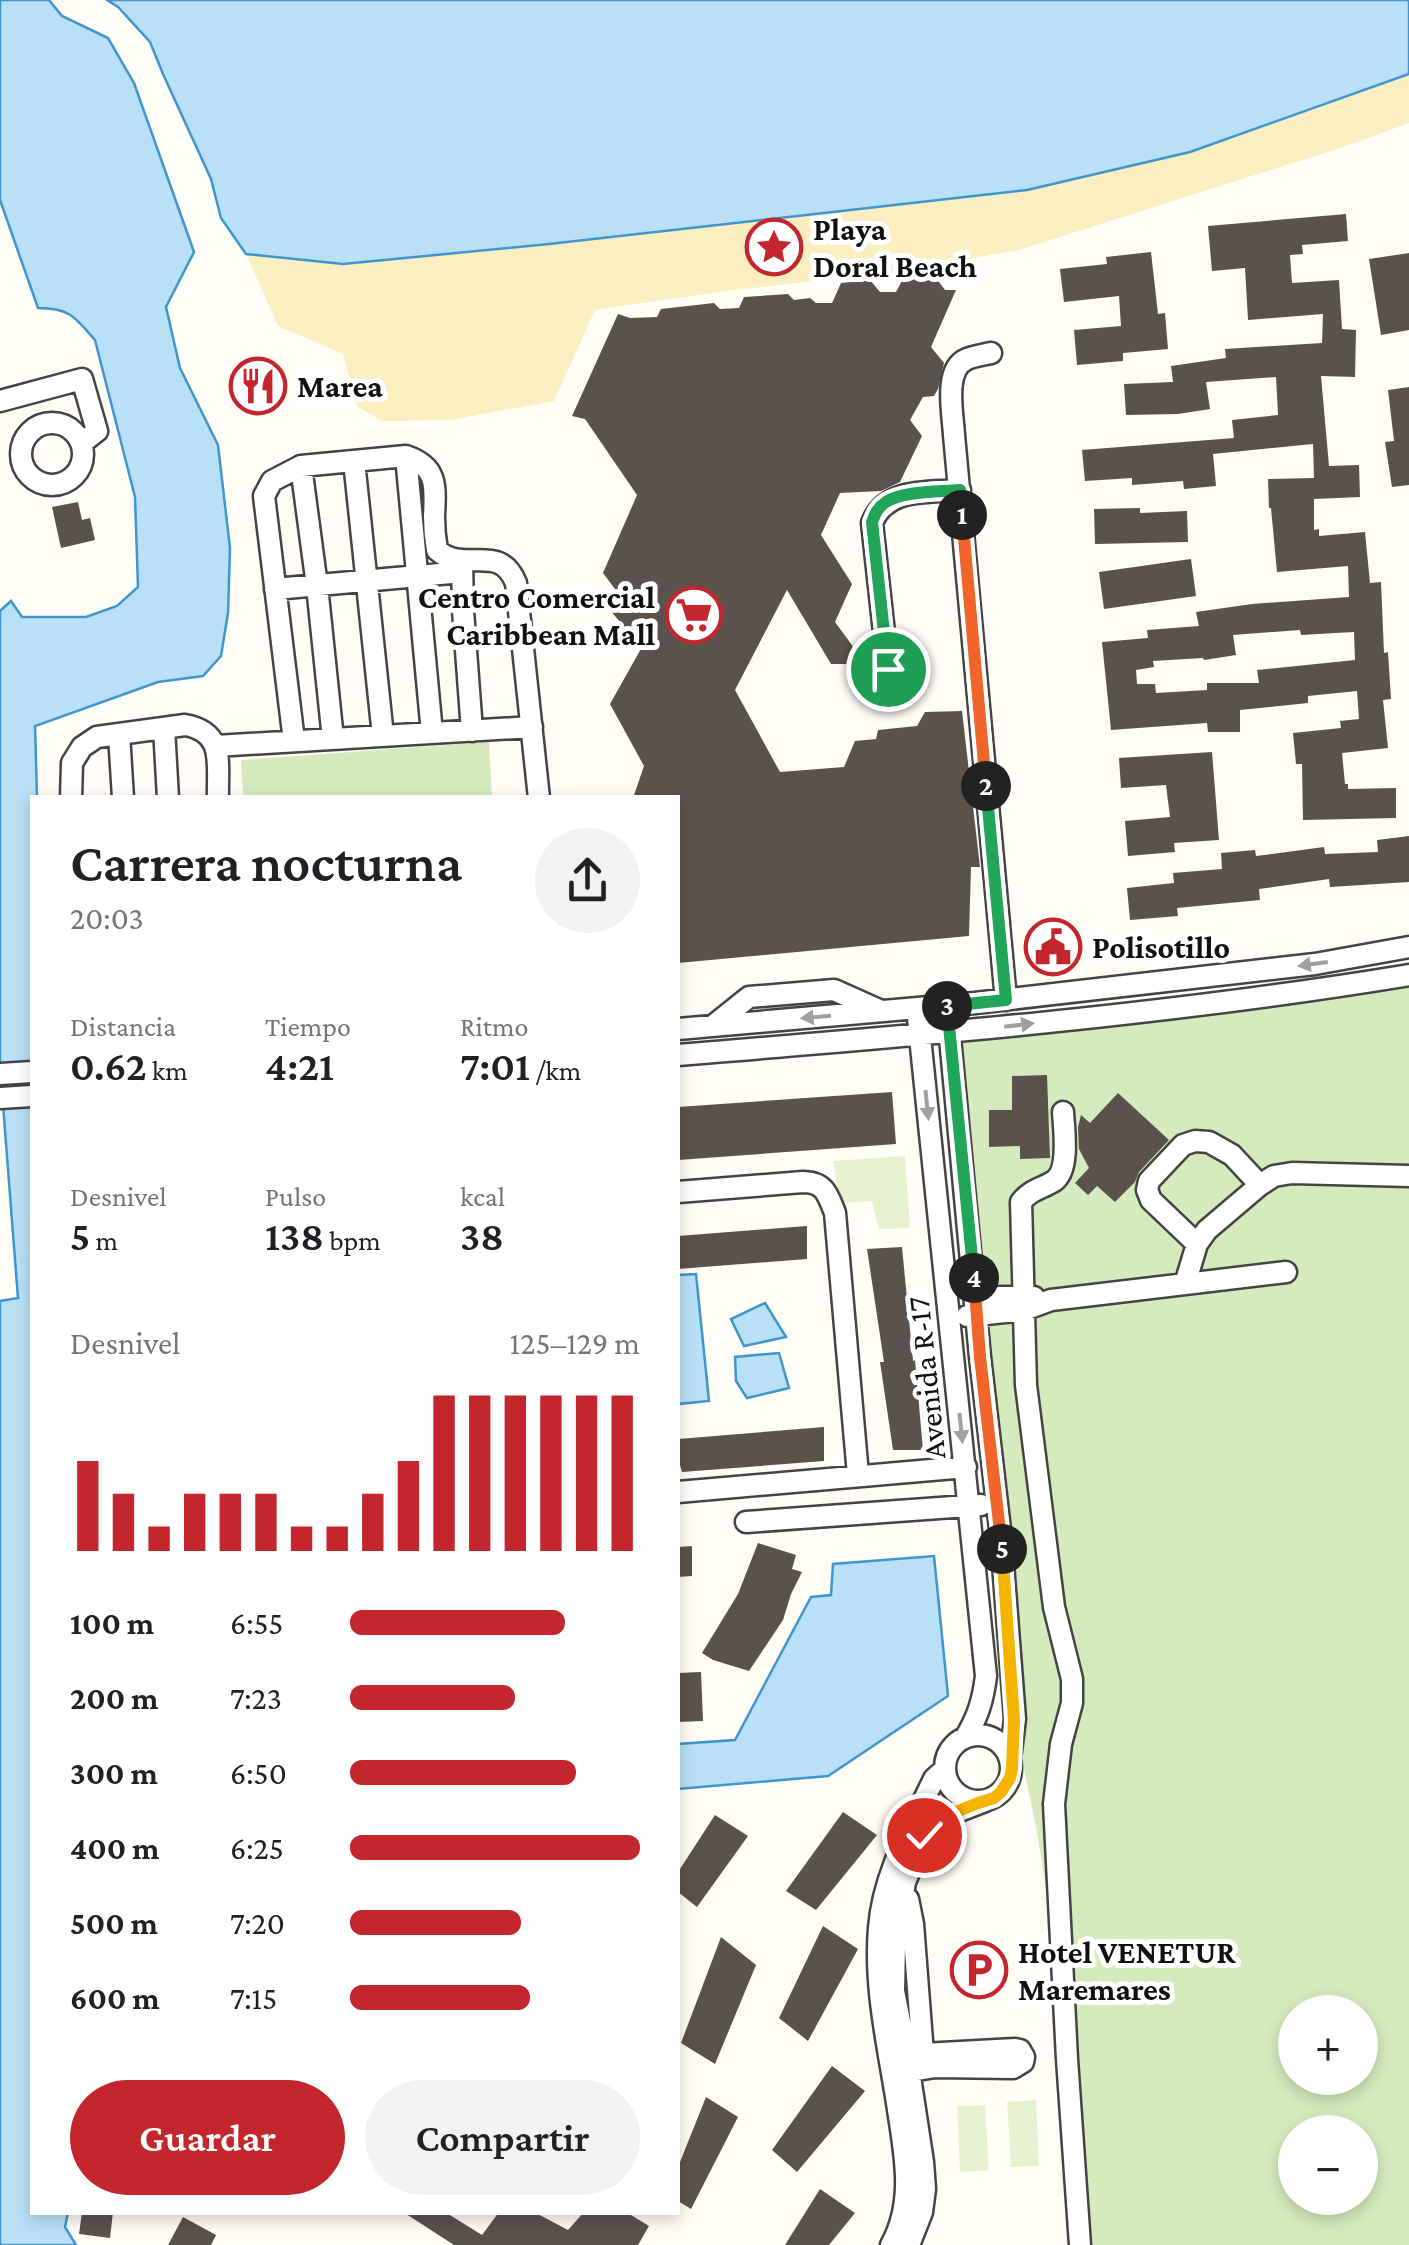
<!DOCTYPE html>
<html lang="es">
<meta charset="utf-8">
<style>
:root{--surface:#fff;--page:#f2f2f2;--text:#202124;--muted:#757577;--accent:#c4262e}
body{margin:0;font-family:"Crimson Pro",serif;background:var(--page);color:var(--text);height:100vh;display:flex;flex-direction:column;font-size:38px;white-space:nowrap}
*{box-sizing:border-box;margin:0}
p{font-size:32px;color:var(--muted)}
.icon{flex:none;width:55px;height:55px;fill:none;stroke:currentColor;stroke-width:2;stroke-linecap:round;stroke-linejoin:round}
.map{position:relative;flex:1;overflow:hidden}
.drawer{position:absolute;left:30px;top:795px;width:650px;height:1420px;display:flex;flex-direction:column;background:var(--surface);border-radius:0px;box-shadow:0 5px 15px #0003}
.drawer>*{flex:none}
.buttons{position:absolute;left:1278px;top:1995px;display:grid;gap:20px}
.buttons a{display:grid;place-items:center;width:100px;height:100px;border-radius:50%;background:var(--surface);box-shadow:0 5px 15px #0003;font-size:50px}
.pin{position:absolute;display:grid;place-items:center;width:85px;height:85px;color:#fff;margin:-42px;border:5px solid #fff;border-radius:50%;box-shadow:0 2px 10px #0007}
.km{position:absolute;width:50px;height:50px;margin:-25px;border-radius:50%;background:#222;color:#fff;font-size:28px;line-height:50px;text-align:center}
.round{display:grid;place-items:center;flex:none;width:105px;height:105px;border-radius:52px;background:var(--page)}
.head{display:flex;align-items:center;justify-content:space-between;height:170px;padding:0 40px}
h1{font-size:55px;font-weight:600;line-height:75px}
.figures{display:grid;grid-template-columns:repeat(3,1fr);gap:15px;height:170px;padding:10px 40px}
.figures div{display:grid;align-content:center}
.figures b{font-size:42px;font-weight:600}
.figures small{font-size:28px;font-weight:400}
.figures p{font-size:28px}
.chart{height:280px;padding:20px 40px}
.chart p{display:flex;justify-content:space-between}
.chart svg{width:100%;height:180px;margin-top:10px;stroke:var(--accent);stroke-width:6}
.primary-button{display:flex;gap:20px;margin-top:auto;padding:20px 40px}
.primary-button a{flex:1;height:115px;border-radius:60px;background:var(--accent);color:#fff;font-size:40px;font-weight:600;line-height:115px;text-align:center}
.primary-button a+a{background:var(--page);color:var(--text)}
ul{padding:0 40px;list-style:none;font-size:32px}
li{display:grid;grid-template-columns:160px 120px 1fr;align-items:center;height:75px}
li i{height:25px;border-radius:12px;background:var(--accent)}
.map>svg:first-child{display:block}
</style>
<div class="map">
<svg width="1409" height="2245" viewBox="0 0 1409 2245">
<rect width="100%" height="100%" fill="#fffdf5"/>
<path fill="#d5ebbd" fill-rule="evenodd" d="M489,742L492,797H243L241,760Z
M1409,975V2245H1090L1076,2081L1037,1832L1021,1754L949,1033ZM1295,2012H1360V2078H1295ZM1295,2132H1360V2198H1295Z"/>
<path fill="#fbeec1" d="M1409,74V123L1346,146L1019,250L886,273L726,291L595,310L554,401L450,420L382,421L357,406L343,354L278,326L246,254L343,264L549,244L1026,190L1190,152Z"/>
<path fill="#e6f2cf" d="M905,1156L910,1228L879,1229L872,1201L840,1203L833,1161Z
M1036,2100L1039,2166L1011,2167L1007,2102Z
M985,2105L989,2170L960,2172L957,2106Z"/>
<path fill="#b9e0f7" stroke="#3f96cf" stroke-width="2.5" d="M0,0H49L62,16L108,38L134,83L194,252L166,307L180,368L218,445L230,548L228,613L221,656L203,676L158,682L35,726L37,797L32,798V2212L68,2213L65,2227L76,2245H0V1301L18,1298L0,1066V611L11,601L22,617H86L117,606L138,587L135,497L95,340C75,317 70,308 38,308L0,200Z
M107,0H1409V74L1190,152L1027,190L549,244L343,264L246,254L221,218L211,179L163,74L150,42L118,7Z
M696,1274L709,1401L678,1404V1275Z
M765,1303L786,1337L744,1346L731,1319Z
M779,1353L789,1388L747,1398L736,1381L735,1357Z
M934,1556L948,1696L828,1776L678,1789V1744L735,1740L811,1597L831,1595L833,1564Z"/>
<path fill="#5a524d" fill-rule="evenodd" d="M1346,214L1348,241L1302,245L1303,254L1290,255L1292,283L1339,280L1342,329L1356,330L1355,377L1321,376L1329,466L1359,465L1360,497L1314,499V530L1319,529V536L1365,532L1370,583L1381,582L1384,653L1388,652L1391,699L1383,700L1388,748L1342,753L1345,784H1348V789L1396,788V818L1303,820L1302,764H1296L1293,733L1341,728L1340,721L1359,719L1357,691L1308,696V703L1240,710V732H1208L1207,723L1111,730L1102,642L1148,638L1147,630L1199,626L1196,612L1252,604L1349,597L1348,566L1277,572L1271,508H1269L1268,479L1314,478L1313,444L1213,454L1216,486L1184,489L1183,481L1132,485V478L1085,481L1082,450L1234,438L1232,420L1278,415L1276,377L1206,382L1210,409L1178,414L1126,415L1124,384L1173,382L1171,366L1226,358L1225,349L1322,343L1323,314L1248,320L1245,268L1212,271L1208,226ZM1300,630L1301,635L1354,632L1355,660L1257,670L1259,683H1207V690L1156,693L1155,684H1137L1136,670L1154,667L1153,661L1203,658L1204,660L1236,655L1233,635Z
M1151,252L1158,314L1165,313L1168,349L1123,353V361L1077,365L1074,330L1121,326L1119,296L1064,302L1060,269L1107,264L1106,257Z
M1409,253V330L1381,335L1369,259Z
M933,274L945,290H956L931,347L944,363L938,389L934,396L923,397L910,420L922,436L900,482L881,491L840,493L821,535L852,584L835,622L857,652L850,664H831L787,590L735,690L780,772L844,767L855,741L876,739L878,730L917,726L925,712L962,711L980,867H971L969,936L678,963V798H633L644,766L610,704L642,647L608,608L615,589L603,573L637,495L585,419L572,416L618,314L630,318L657,317L661,309L714,303L720,309L739,308L744,297L788,294L794,300L810,298L816,303H832L841,283L870,280L880,292H896L905,275Z
M1409,387V485L1392,487L1385,442L1394,441L1388,390Z
M78,502L82,520L90,518L95,540L61,548L52,507Z
M1140,508V513L1187,511L1188,542L1095,544L1094,509Z
M1191,559L1196,596L1104,609L1099,572Z
M1212,752L1219,840L1174,843L1175,852L1128,856L1125,821L1170,817L1166,785L1121,788L1119,758Z
M1409,836V882L1330,887L1329,879L1259,889L1260,900L1177,908L1178,916L1130,920L1127,888L1174,883L1173,873L1222,869L1221,853L1255,850L1256,856L1324,847L1325,854L1378,852L1377,840Z
M1041,936H1063V962L1041,961Z
M1047,1075L1050,1158L1020,1159V1146L989,1147V1110H1012V1076Z
M892,1092L896,1144L678,1160V1107Z
M1118,1093L1169,1140L1139,1172L1135,1182L1115,1202L1097,1186L1088,1195L1075,1183L1089,1168L1079,1149L1078,1127L1081,1115L1090,1123Z
M807,1226V1259L678,1269V1236Z
M902,1247L913,1361L915,1360L923,1450H893L880,1362H884L867,1249Z
M824,1427V1461L682,1472L678,1458V1439Z
M758,1543L796,1555L792,1569L802,1572L791,1594L783,1620L749,1671L713,1660L702,1653L738,1594Z
M692,1546V1576L678,1577V1547Z
M701,1672L703,1721L678,1722V1673Z
M843,1812L877,1835L816,1910L786,1891Z
M715,1815L748,1836L697,1907L678,1892V1872Z
M823,1926L858,1949L808,2041L779,2018Z
M721,1937L756,1965L715,2064L681,2043Z
M832,2066L865,2091L797,2172L772,2150Z
M706,2097L738,2117L691,2209L678,2201V2167Z
M820,2189L855,2213L829,2245H785Z
M82,2212H113L110,2238L79,2234Z
M403,2212H445L482,2235L499,2212H534L568,2230L584,2212H626L649,2226L638,2245H454Z
M183,2217L216,2235L211,2245H168Z"/>
<g fill="none" stroke-linecap="round" stroke-linejoin="round">
<g stroke="#444" stroke-width="25">
<path id="minor" d="M991,353C983,355 974,356 967,359C943,369 953,414 954,435L1006,1000
M0,401L82,379L97,431L82,443
M21 454a31 31 0 1 1 62 0a31 31 0 1 1-62 0Z
M406,456L432,733
M354,461L383,736
M301,466L317,586L333,739
M462,561L463,610L472,731
M275,589L462,572
M888,669L872,523C886,487 928,493 960,490
M164,728L168,798
M119,734L123,798
M294,741L264,496L272,481L301,466L406,456C439,467 435,488 434,517C434,528 435,539 437,550C465,575 499,541 516,583L539,798
M216,746L532,727
M71,798L72,763L82,747L97,737L185,725C226,732 217,765 218,798
M947,1006L980,1357L1001,1538L1015,1719L1010,1759
M917,1008L986,1676C983,1700 978,1717 965,1738
M714,1025L749,997L834,990L881,1011
M678,1029L975,1003L1315,964L1409,947
M678,1055C922,1035 1167,1015 1409,975
M0,1074L32,1072
M0,1098L32,1096
M1063,1112C1064,1130 1070,1170 1054,1181C1041,1189 1030,1190 1021,1202L1026,1385L1054,1607L1072,1679V1703L1061,1744L1054,1804L1067,2059L1080,2245
M678,1192L803,1182C825,1182 828,1195 835,1213L858,1475
M1197,1244L1151,1200L1147,1190L1149,1181L1183,1145L1195,1141L1209,1142L1232,1155L1260,1185
M1185,1284L1197,1244L1207,1230L1260,1185L1274,1176L1292,1173L1409,1176
M975,1297H1034
M967,1316L1024,1310L1051,1300L1286,1272
M678,1492L966,1467
M746,1522L981,1505
M945 1768a33 33 0 1 1 66 0a33 33 0 1 1-66 0Z
M908,1899L913,1924L923,2054
M897,2059L923,2054L1015,2049L1020,2050L1024,2057L1023,2062L1013,2068L935,2067L900,2073
M891,2245C916,2200 904,2151 897,2103C888,2046 874,1987 879,1928C883,1875 911,1827 934,1779L945,1769
M909,2245L922,2212L925,2189L923,2162L907,2057L894,1991L895,1944L905,1882L925,1835L939,1819L985,1801"/>
</g>
<use href="#minor" stroke="#fff" stroke-width="20"/>
</g>
<defs><path id="oneway-solid" d="M-6-.8H1V-3.2L6.5 0L1 3.2V.8H-6Z" transform="scale(2.5)"/></defs>
<g fill="#a0a0a0">
<use href="#oneway-solid" transform="translate(1313 964) rotate(172)"/>
<use href="#oneway-solid" transform="translate(816 1017) rotate(175)"/>
<use href="#oneway-solid" transform="translate(1019 1025) rotate(-7)"/>
<use href="#oneway-solid" transform="translate(927 1105) rotate(84)"/>
<use href="#oneway-solid" transform="translate(961 1428) rotate(84)"/>
</g>
<g fill="none" stroke-linecap="round" stroke-linejoin="round">
<g stroke="#fff" stroke-width="20">
<path id="split-1" d="M888,669L872,522C875,514 878,507 886,502C902,491 940,492 960,490L962,515"/>
</g>
<g stroke="#fff" stroke-width="20">
<path id="split-2" d="M962,515L986,786"/>
</g>
<g stroke="#fff" stroke-width="20">
<path id="split-3" d="M947,1006L1006,1000L986,786"/>
</g>
<g stroke="#fff" stroke-width="20">
<path id="split-4" d="M947,1006L974,1278"/>
</g>
<g stroke="#fff" stroke-width="20">
<path id="split-5" d="M974,1278L980,1357L1002,1549"/>
</g>
<g stroke="#fff" stroke-width="20">
<path id="split-6" d="M978,1803L994,1798L1001,1792L1010,1778L1012,1768L1014,1720L1002,1549"/>
</g>
<g stroke="#fff" stroke-width="20">
<path id="split-7" d="M924,1835L939,1819L978,1803"/>
</g>
<use href="#split-1" stroke="#22a559" stroke-width="12"/>
<use href="#split-2" stroke="#f0652b" stroke-width="12"/>
<use href="#split-3" stroke="#22a559" stroke-width="12"/>
<use href="#split-4" stroke="#22a559" stroke-width="12"/>
<use href="#split-5" stroke="#f0652b" stroke-width="12"/>
<use href="#split-6" stroke="#f5b400" stroke-width="12"/>
<use href="#split-7" stroke="#f5b400" stroke-width="12"/>
</g>
<defs>
<g id="sight-ring" transform="scale(2.875)"><circle r="9.5" fill="#fff" stroke="#c4262e" stroke-width="1.5"/><path d="M0-6L1.8-2.2L6-1.7L2.9 1.2L3.7 5.4L0 3.3L-3.7 5.4L-2.9 1.2L-6-1.7L-1.8-2.2Z" fill="#c4262e"/></g>
<g id="restaurant-ring" transform="scale(2.875)"><circle r="9.5" fill="#fff" stroke="#c4262e" stroke-width="1.5"/><path d="M-5-6h1v4h1v-4h1v4h1v-4h1v5L-1.5 .5V6h-2V.5L-5-1ZM5-6V6H3V1.5H1.5Q1.5-4 5-6Z" fill="#c4262e"/></g>
<g id="supermarket-ring" transform="scale(2.875)"><circle r="9.5" fill="#fff" stroke="#c4262e" stroke-width="1.5"/><path d="M-6-5.5h2.5l.6 2H6L4.5 2H-2.5L-4.4-4H-6ZM-1.5 3.2a1.3 1.3 0 1 0 .1 0ZM3 3.2a1.3 1.3 0 1 0 .1 0Z" fill="#c4262e"/></g>
<g id="civic-ring" transform="scale(2.875)"><circle r="9.5" fill="#fff" stroke="#c4262e" stroke-width="1.5"/><path d="M-.6-6.5H3V-4.5H.6V-3L4-1V1h2V6H-6V1h2V-1L-.6-3ZM-1.2 2.5V6h2.4V2.5Z" fill="#c4262e"/></g>
<g id="parking-ring" transform="scale(2.875)"><circle r="9.5" fill="#fff" stroke="#c4262e" stroke-width="1.5"/><path d="M-3.5-5.5H1a3.5 3.5 0 0 1 0 7H-1V5.5H-3.5ZM-1-3.4V-.6H.8a1.4 1.4 0 0 0 0-2.8Z" fill="#c4262e"/></g>
</defs>
<g fill-rule="evenodd">
<use href="#sight-ring" x="774" y="247"/>
<use href="#restaurant-ring" x="258" y="386"/>
<use href="#supermarket-ring" x="694" y="615"/>
<use href="#civic-ring" x="1053" y="947"/>
<use href="#parking-ring" x="979" y="1970"/>
</g>
<g text-anchor="middle" stroke-width="10" stroke-linejoin="round" paint-order="stroke">
<g font-size="32" font-weight="bold" fill="#111" stroke="#fff" text-anchor="start">
<text x="813" y="240">Playa<tspan x="813" dy="37">Doral Beach</tspan></text>
<text x="297" y="397">Marea</text>
<text x="655" y="608" text-anchor="end">Centro Comercial<tspan x="655" dy="37">Caribbean Mall</tspan></text>
<text x="1092" y="958">Polisotillo</text>
<text x="1018" y="1963">Hotel VENETUR<tspan x="1018" dy="37">Maremares</tspan></text>
</g>
<g font-size="32" fill="#111" stroke="#fff">
<text transform="translate(926 1378) rotate(-96)" y="11">Avenida R-17</text>
</g>
</g>
</svg>
<div class="buttons">
<a>+</a>
<a>−</a>
</div>
<div class="pin" style="left:888px;top:669px;background:#1e9e55"><svg class="icon" aria-label="arrive" viewBox="0 0 24 24"><path d="M6 21V4h12l-3 4 3 4H6"/></svg></div>
<div class="pin" style="left:924px;top:1835px;background:#d93025"><svg class="icon" aria-label="check" viewBox="0 0 24 24"><path d="M5 12l5 5 9-10"/></svg></div>
<b class="km" style="left:962px;top:515px">1</b>
<b class="km" style="left:986px;top:786px">2</b>
<b class="km" style="left:947px;top:1006px">3</b>
<b class="km" style="left:974px;top:1278px">4</b>
<b class="km" style="left:1002px;top:1549px">5</b>
<section class="drawer">
<div class="head"><div><h1>Carrera nocturna</h1><p>20:03</p></div><a class="round"><svg class="icon" aria-label="share" viewBox="0 0 24 24"><path d="M12 15V3M7 8l5-5 5 5M5 13v7h14v-7"/></svg></a></div>
<div class="figures">
<div><p>Distancia</p><b>0.62<small> km</small></b></div>
<div><p>Tiempo</p><b>4:21</b></div>
<div><p>Ritmo</p><b>7:01<small> /km</small></b></div>
</div>
<div class="figures">
<div><p>Desnivel</p><b>5<small> m</small></b></div>
<div><p>Pulso</p><b>138<small> bpm</small></b></div>
<div><p>kcal</p><b>38</b></div>
</div>
<div class="chart"><p><span>Desnivel</span>125–129 m</p>
<svg viewBox="0 0 160 44" preserveAspectRatio="none"><path d="M5 44V22M15 44V30M25 44V38M35 44V30M45 44V30M55 44V30M65 44V38M75 44V38M85 44V30M95 44V22M105 44V6M115 44V6M125 44V6M135 44V6M145 44V6M155 44V6"/></svg>
</div>
<ul>
<li><b>100 m</b>6:55<i style="width:74%"></i></li>
<li><b>200 m</b>7:23<i style="width:57%"></i></li>
<li><b>300 m</b>6:50<i style="width:78%"></i></li>
<li><b>400 m</b>6:25<i style="width:100%"></i></li>
<li><b>500 m</b>7:20<i style="width:59%"></i></li>
<li><b>600 m</b>7:15<i style="width:62%"></i></li>
</ul>
<div class="primary-button"><a>Guardar</a><a>Compartir</a></div>
</section>
</div>
